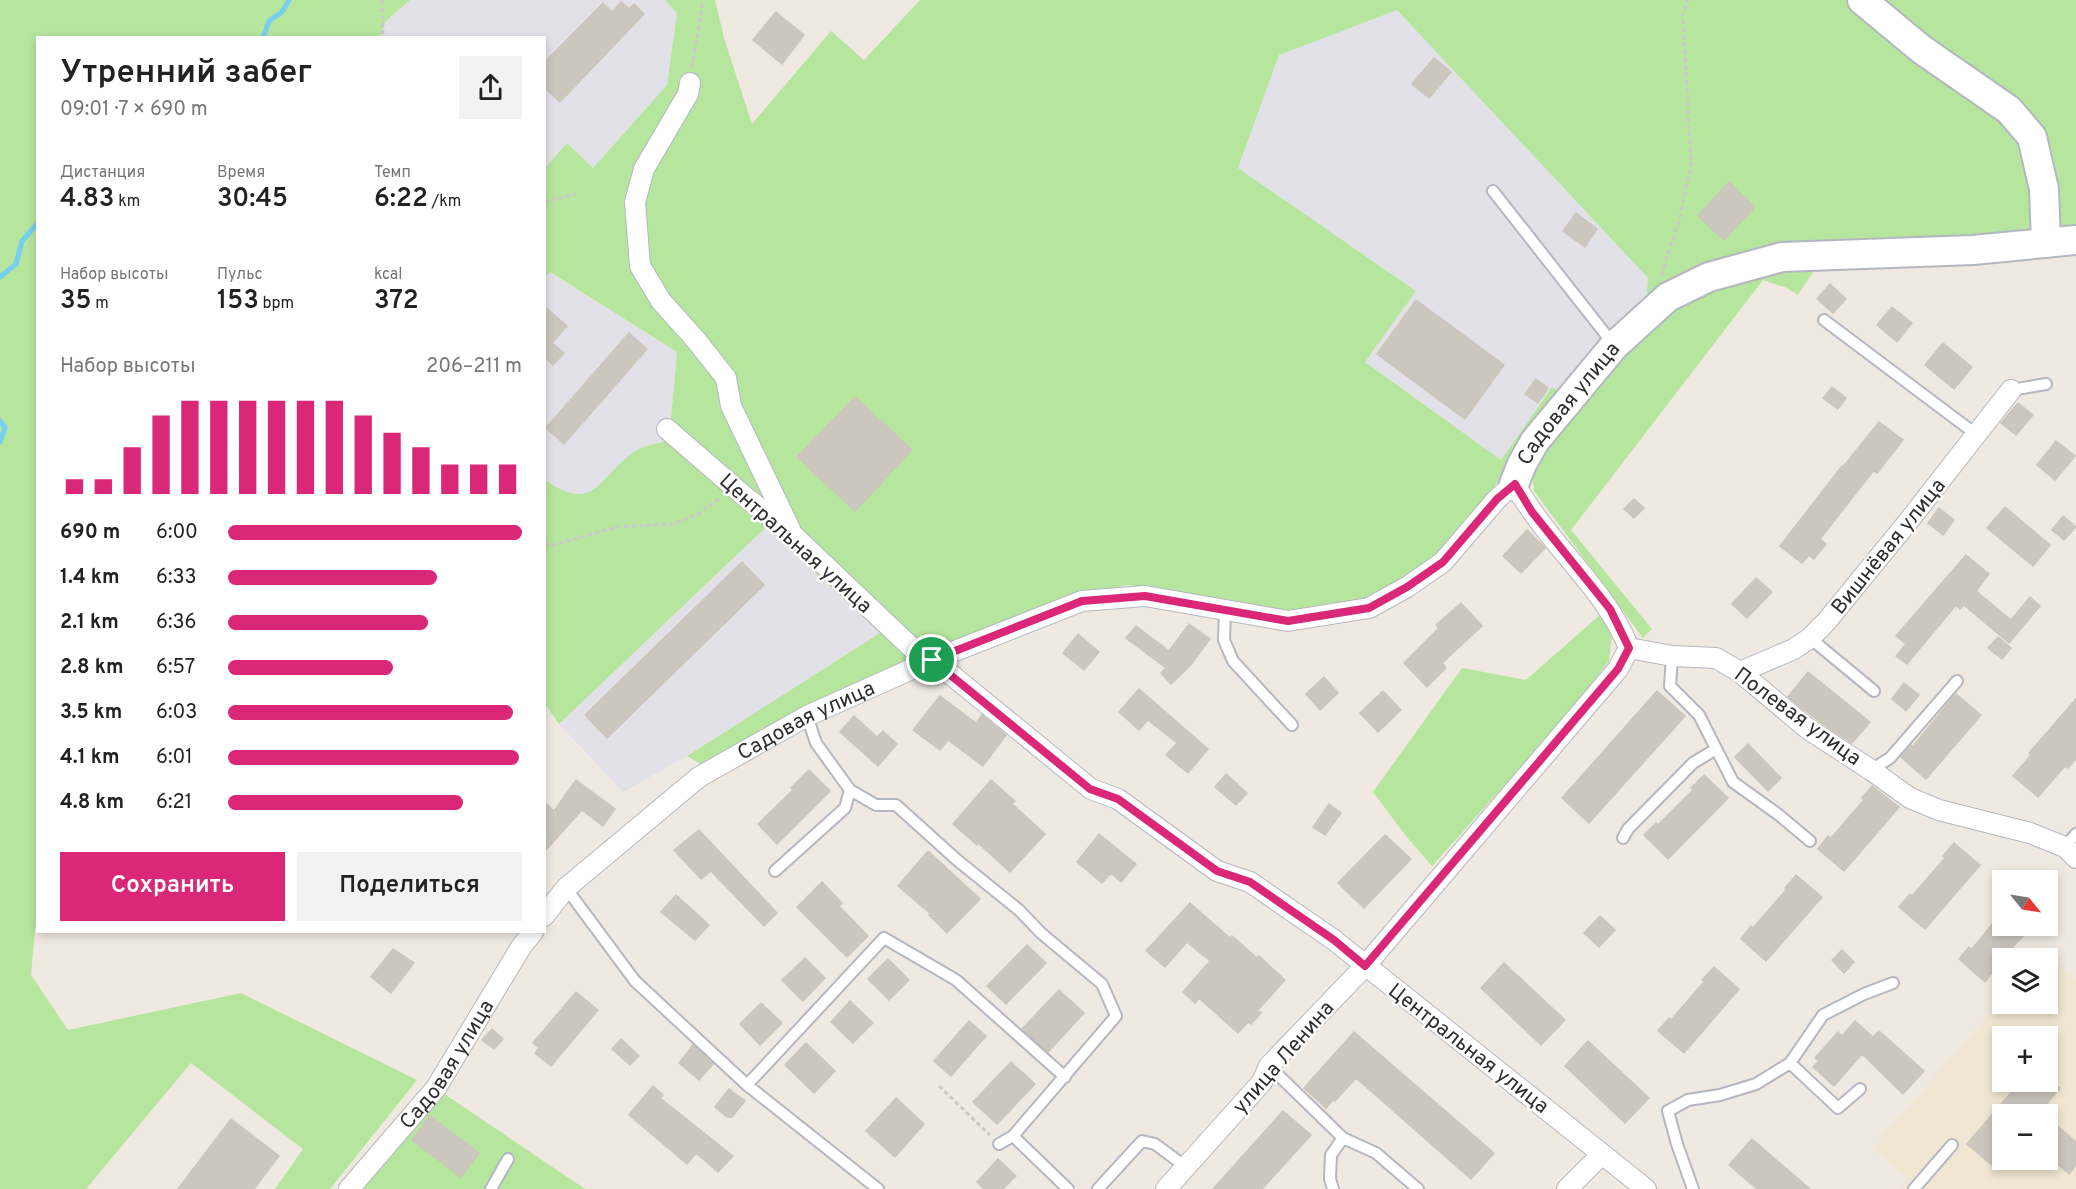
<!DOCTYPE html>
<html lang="ru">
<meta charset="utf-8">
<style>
:root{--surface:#fff;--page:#f2f2f2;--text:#222;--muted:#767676;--accent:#db2777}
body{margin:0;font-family:Overpass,sans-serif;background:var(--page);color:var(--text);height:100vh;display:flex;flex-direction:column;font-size:22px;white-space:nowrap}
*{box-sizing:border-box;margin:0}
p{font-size:20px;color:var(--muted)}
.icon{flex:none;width:33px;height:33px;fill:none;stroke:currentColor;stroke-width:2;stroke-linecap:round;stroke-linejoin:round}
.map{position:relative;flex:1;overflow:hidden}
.side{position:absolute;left:36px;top:36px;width:510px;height:897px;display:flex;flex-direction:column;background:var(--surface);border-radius:0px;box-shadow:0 3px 9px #0003}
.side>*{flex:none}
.needle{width:39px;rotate:120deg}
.tools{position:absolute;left:1992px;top:870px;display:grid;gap:12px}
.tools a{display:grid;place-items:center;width:66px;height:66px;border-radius:0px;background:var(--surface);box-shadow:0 3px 9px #0003;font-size:30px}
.pin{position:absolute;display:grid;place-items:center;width:51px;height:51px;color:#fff;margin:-26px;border:3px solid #fff;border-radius:50%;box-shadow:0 2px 6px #0007}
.round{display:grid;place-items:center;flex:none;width:63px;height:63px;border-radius:0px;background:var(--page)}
.head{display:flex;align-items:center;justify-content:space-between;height:102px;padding:0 24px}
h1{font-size:33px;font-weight:600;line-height:45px}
.stats{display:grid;grid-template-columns:repeat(3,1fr);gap:9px;height:102px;padding:6px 24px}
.stats div{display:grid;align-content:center}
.stats b{font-size:26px;font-weight:600}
.stats small{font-size:16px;font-weight:400}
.stats p{font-size:16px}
.chart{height:168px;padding:12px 24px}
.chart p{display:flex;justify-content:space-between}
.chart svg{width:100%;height:108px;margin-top:6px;stroke:var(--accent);stroke-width:6}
.primary-button{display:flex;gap:12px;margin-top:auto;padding:12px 24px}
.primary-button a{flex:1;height:69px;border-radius:0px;background:var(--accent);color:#fff;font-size:24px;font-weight:600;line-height:69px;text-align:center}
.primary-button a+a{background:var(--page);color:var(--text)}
ul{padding:0 24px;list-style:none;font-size:20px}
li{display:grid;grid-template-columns:96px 72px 1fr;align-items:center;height:45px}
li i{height:15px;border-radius:8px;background:var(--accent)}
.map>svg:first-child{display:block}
</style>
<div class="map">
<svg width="2076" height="1189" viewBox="0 0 2076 1189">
<rect width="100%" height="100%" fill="#efe9e1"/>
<path fill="#e3e1e8" d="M410,0H665L677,13L667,85L593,168L567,143L545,168L544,38H381L385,22Z
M1397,9L1648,278L1646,301L1559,392L1551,388L1501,460L1365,362L1416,291L1238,168L1279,55Z
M549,272L677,352L669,440L584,495L562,492L545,479L544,278Z
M766,527L880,633L687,756L623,792L559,724Z"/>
<path fill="#f0e6d1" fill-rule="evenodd" d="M2044,952L2076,979V1189H1902L1908,1178L1872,1149L2002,999V1004H2048V958H2038ZM2002,1036H2048V1082H2002ZM2002,1114H2048V1160H2002Z"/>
<path fill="#b6e59e" d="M0,0H410L385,22L381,37L38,38V894L31,975L68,1030L241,993L417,1080L330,1189H275L303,1149L191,1063L86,1189H0Z
M665,0H715L724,38L752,124L831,31L864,60L920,0H2076V229L1976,238L1780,247L1646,301L1648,278L1397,10L1279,55L1238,168L1416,291L1365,362L1501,460L1552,387L1559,392L1504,475L1435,556L1406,577L1363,599L1297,611L1269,612L1153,588L1128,585L1082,594L891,667L803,710L702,765L687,756L880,633L766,527L559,724L545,704L544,479C596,517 599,474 637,450C646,445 659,443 669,440L677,352L550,272L544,278L545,168L567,143L593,168L667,85L677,13Z
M1786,269H1815L1798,295L1787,288L1763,280L1571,530L1652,629L1643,638L1534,491L1532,472L1540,453L1619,351L1674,304L1714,287Z
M1602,613L1612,635L1609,661L1563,720L1432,866L1406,836L1373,792L1462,668L1526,680Z
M443,1093L585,1189H360Z"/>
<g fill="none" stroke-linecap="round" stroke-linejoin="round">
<path stroke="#75cff0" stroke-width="5" d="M263,38L269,21L282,12L289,0
M0,277L16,264L22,241L38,223
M0,421L5,428L0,442"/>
</g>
<path fill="#cbc7bf" stroke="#cbc5ba" stroke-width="1.5" d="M621,2L629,9L634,4L644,14L560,102L544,87V63L603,3L612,12Z
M776,12L804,35L782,64L753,40Z
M1434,58L1451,72L1429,98L1412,84Z
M1729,182L1755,207L1724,240L1698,216Z
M1576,213L1597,229L1585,247L1563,231Z
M1830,284L1846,299L1833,313L1817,299Z
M1416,300L1504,365L1465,419L1377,354Z
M544,306L567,326L552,343L564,353L553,365L544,357Z
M1892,307L1912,323L1897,342L1877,325Z
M629,333L647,349L564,444L546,428Z
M1943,343L1972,367L1954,389L1925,365Z
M1536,379L1548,388L1538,403L1525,394Z
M1832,387L1846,398L1838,409L1823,398Z
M855,397L912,450L855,511L797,457Z
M2018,403L2033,415L2016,435L2001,423Z
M1879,422L1903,440L1877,473L1874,470L1820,539L1826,544L1814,559L1809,555L1802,563L1780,546L1842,466L1843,467Z
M2056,441L2075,456L2055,480L2037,465Z
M1634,499L1644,508L1634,518L1624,509Z
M2005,507L2050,545L2033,566L1987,528Z
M1939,508L1954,520L1943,535L1928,523Z
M2063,516L2076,527L2064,540L2052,530Z
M1527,530L1545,548L1521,573L1503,556Z
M1966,555L1989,574L1976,591L2011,620L2030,597L2040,606L2009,643L1964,605L1960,609L1956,605L1907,664L1896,656L1906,644L1896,636Z
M742,562L764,585L607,738L585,715Z
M1756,578L1772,592L1747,618L1732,604Z
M1461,603L1482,626L1442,663L1446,668L1427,687L1404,663L1439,628L1436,625Z
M1189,624L1210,639L1190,666L1171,684L1161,673L1166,668L1126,638L1136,626L1169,651Z
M1078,634L1099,652L1084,670L1063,653Z
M1998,637L2011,648L2002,659L1988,648Z
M1808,672L1870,722L1852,743L1821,723L1788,697Z
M1324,677L1338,693L1320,710L1306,694Z
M1904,683L1919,695L1906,711L1892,699Z
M1139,689L1208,749L1188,773L1166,755L1177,743L1148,720L1139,730L1119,712Z
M1383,691L1401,710L1378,732L1360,713Z
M1657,691L1685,716L1589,823L1562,798Z
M1956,694L1981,715L1926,779L1901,757L1911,745L1913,746Z
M940,696L976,723L982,715L1006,735L983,766L948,740L940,750L913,730Z
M2076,699V759L2068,768L2065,766L2038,797L2013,776L2031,755L2029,753Z
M854,716L877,737L883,731L897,744L878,766L840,732Z
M1748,744L1781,778L1768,791L1735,757Z
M809,770L830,791L777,844L758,824L793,790L791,788Z
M1226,774L1247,793L1236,805L1215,787Z
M1704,775L1728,798L1668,859L1644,835L1656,823L1658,825L1693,790L1691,788Z
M576,780L615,809L603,826L582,810L544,852V802L554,811Z
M991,780L1015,801L1012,804L1045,834L1010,872L978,843L977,845L953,824Z
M1872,786L1899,807L1844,871L1818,849L1828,836L1831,838L1864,800L1862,798Z
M1329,804L1341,813L1325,835L1313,827Z
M699,830L777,913L764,926L711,871L701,879L674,850Z
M1099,834L1136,864L1121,882L1111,873L1102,883L1077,862Z
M1385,835L1411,859L1364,908L1338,883Z
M1954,843L1980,865L1925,929L1899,907L1910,894L1912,896L1945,858L1943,856Z
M928,851L980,899L947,933L929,915L931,914L898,886Z
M1796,875L1822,897L1766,961L1741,939L1751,926L1753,928L1786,890L1785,888Z
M822,882L842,903L839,906L868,936L847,957L797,907Z
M676,895L709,925L695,940L661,912Z
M1190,903L1230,938L1232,936L1257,958L1259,956L1285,980L1257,1011L1261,1013L1251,1024L1248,1022L1238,1033L1199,998L1195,1003L1183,992L1210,961L1187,942L1165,967L1146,951Z
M2002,912V926H2033L2002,958L1985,982L1959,959L1969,947L1972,949Z
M1600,916L1615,930L1599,947L1584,933Z
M1027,945L1046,963L1006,1004L987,986Z
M393,949L414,963L391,993L371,977Z
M1842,950L1854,962L1844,973L1832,960Z
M805,958L825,978L803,1001L782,980Z
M888,959L909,980L889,1000L868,979Z
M1504,963L1565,1020L1541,1045L1481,988Z
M1714,967L1739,989L1684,1053L1658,1031L1669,1018L1671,1020L1704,982L1702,980Z
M1059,990L1084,1013L1048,1052L1022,1029Z
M576,992L598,1010L551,1066L535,1053L539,1048L533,1043Z
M850,1001L873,1023L853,1043L831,1022Z
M761,1003L782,1023L760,1045L740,1024Z
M969,1021L986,1036L951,1076L934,1061Z
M1855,1021L1873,1037L1879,1031L1924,1071L1903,1094L1862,1054L1834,1086L1813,1067L1819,1061L1815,1058L1838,1032L1842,1036Z
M492,1029L503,1039L494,1049L482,1040Z
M1354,1032L1494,1153L1471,1179L1356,1078L1335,1101L1334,1099L1326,1108L1304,1088Z
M621,1039L639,1056L630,1065L612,1049Z
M1588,1041L1649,1098L1625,1123L1565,1066Z
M806,1043L835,1071L814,1093L785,1065Z
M693,1045L713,1064L699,1080L679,1063Z
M1011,1062L1035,1084L997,1124L973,1102Z
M2020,1082H2052L2060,1088L2038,1114H2002V1156L1994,1167L1967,1144Z
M653,1086L663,1095L660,1098L733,1156L718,1172L696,1153L687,1164L629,1115Z
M729,1089L745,1101L732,1117H727L715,1107Z
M896,1098L924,1124L895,1157L866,1131Z
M1283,1111L1311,1135L1262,1189H1213Z
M430,1116L479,1153L461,1177L412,1140Z
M2048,1118L2076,1142V1165L2069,1174L2048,1156Z
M231,1119L279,1156L254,1189H178Z
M1752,1139L1810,1189H1757L1729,1165Z
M998,1159L1016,1176L1003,1189H984L977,1182Z"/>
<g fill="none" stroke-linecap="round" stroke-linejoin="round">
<g stroke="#b4b7c1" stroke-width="14">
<path id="lane" d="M1493,191L1614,345
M1824,320L1977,435
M2011,390L2046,384
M1225,611L1224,640L1233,661L1292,725
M1810,638L1874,691
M1672,656L1670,686L1699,715L1733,782L1779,815L1810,841
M807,716L816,743L850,790L876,805H896L957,860L1019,910L1041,933L1102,984L1116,1016L1013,1136L999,1144
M1871,770L1890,758L1957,681
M1623,838L1628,829L1693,763L1716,749
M2065,847L2076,834
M775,871L845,808L850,790
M566,888L635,981L747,1085L878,1189
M1790,1063L1838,1108L1860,1089
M1269,1066L1343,1138L1376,1153L1418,1189
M747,1085L884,938L956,980L1065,1077
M1013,1136L1068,1189
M491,1189L508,1159
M1098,1189L1142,1141L1155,1144L1186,1167
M1333,1189L1330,1179L1331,1155L1343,1138
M1693,1189L1677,1144L1668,1111L1688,1100L1720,1095L1756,1084L1790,1063L1823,1015L1864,994L1893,983
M1914,1189L1952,1145"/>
</g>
<g stroke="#b4b7c1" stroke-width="22">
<g id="street">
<path d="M690,83L688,94L644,169L635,202L640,266L661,301L696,340L726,378L731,406L790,529"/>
<path d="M667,429L743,495L792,534L913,649L932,660L954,677L1091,789L1118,799L1217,871L1250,882L1334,940L1646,1189"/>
<path d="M1629,648L1672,656L1716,658L1740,672L1808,729L1871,770L1910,798L1939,810L2030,833L2065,847L2076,858"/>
<path d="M1740,672L1794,649L1810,638L1826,622L1907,523L2011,390"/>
<path id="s1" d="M544,916L566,888L699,777L807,716L932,660L1082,601L1145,596L1288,621L1369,608L1407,587L1443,562L1497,499L1514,484C1520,493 1526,503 1532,511C1564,558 1608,595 1629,648"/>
<path id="s2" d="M349,1189L436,1088L521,947L533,932"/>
<path d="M1166,1189L1262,1082L1269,1066L1365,966L1618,669L1629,648"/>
<path d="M1567,1189L1602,1154"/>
</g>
</g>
<g stroke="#b4b7c1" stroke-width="32">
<g id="secondary">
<path d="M1862,0L1921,49L2009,110L2032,137L2044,189L2046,243"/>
<path id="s3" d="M1514,484L1522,464L1535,441L1614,346L1668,297L1709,277L1782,257L1973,250L2076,240"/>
</g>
</g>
<path stroke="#c9c9c9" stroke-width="3" stroke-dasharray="4.5 3" stroke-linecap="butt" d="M382,0L383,38
M692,67L702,7L701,0
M544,202L576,194
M1663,275L1662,272L1679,221L1691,166L1683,14L1688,0
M544,544L553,545L617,527L672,524L697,515L720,498
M939,1086L990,1135"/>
<use href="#lane" stroke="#fff" stroke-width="10"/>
<use href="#street" stroke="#fff" stroke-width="20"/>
<use href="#secondary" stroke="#fff" stroke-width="28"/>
</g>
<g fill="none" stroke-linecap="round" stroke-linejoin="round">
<g stroke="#fff" stroke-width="12">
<path id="route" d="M1515,484L1532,512L1610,609L1629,648L1618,669L1365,966L1334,940L1250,882L1217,871L1118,799L1090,789L932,660L1082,601L1145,596L1288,621L1369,608L1407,587L1443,562L1497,499Z"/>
</g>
<use href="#route" stroke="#db2777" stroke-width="8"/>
</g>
<g text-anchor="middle" stroke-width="5" stroke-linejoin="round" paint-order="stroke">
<g font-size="21" fill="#2e2e2e" stroke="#fff">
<text dy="7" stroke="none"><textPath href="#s3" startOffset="98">Садовая улица</textPath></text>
<text transform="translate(796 543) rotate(42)" y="7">Центральная улица</text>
<text transform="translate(1888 546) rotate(-51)" y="7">Вишнёвая улица</text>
<text transform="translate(1798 716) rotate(36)" y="7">Полевая улица</text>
<text dy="7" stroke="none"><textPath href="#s1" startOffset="330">Садовая улица</textPath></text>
<text transform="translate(1469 1048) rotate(38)" y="7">Центральная улица</text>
<text transform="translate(1283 1057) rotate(-49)" y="7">улица Ленина</text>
<text dy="7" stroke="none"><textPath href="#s2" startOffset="159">Садовая улица</textPath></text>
</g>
</g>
</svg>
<div class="tools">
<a><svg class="needle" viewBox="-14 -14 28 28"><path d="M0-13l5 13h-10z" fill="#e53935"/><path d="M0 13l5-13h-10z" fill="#767676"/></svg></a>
<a><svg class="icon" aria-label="layers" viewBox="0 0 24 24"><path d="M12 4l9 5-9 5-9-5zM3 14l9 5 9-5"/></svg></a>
<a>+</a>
<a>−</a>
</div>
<div class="pin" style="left:932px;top:660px;background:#1e9e55"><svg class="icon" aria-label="arrive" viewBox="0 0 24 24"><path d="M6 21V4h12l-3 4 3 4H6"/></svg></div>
<section class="side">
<div class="head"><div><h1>Утренний забег</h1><p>09:01 · 7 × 690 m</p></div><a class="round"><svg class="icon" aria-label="share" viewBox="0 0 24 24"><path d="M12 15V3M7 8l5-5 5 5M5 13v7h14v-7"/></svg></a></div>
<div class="stats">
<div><p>Дистанция</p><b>4.83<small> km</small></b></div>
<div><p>Время</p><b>30:45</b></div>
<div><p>Темп</p><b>6:22<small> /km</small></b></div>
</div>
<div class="stats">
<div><p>Набор высоты</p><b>35<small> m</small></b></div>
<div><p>Пульс</p><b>153<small> bpm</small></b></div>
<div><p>kcal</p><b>372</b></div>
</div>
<div class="chart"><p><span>Набор высоты</span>206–211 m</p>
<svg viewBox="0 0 160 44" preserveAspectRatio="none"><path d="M5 44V38M15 44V38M25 44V25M35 44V12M45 44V6M55 44V6M65 44V6M75 44V6M85 44V6M95 44V6M105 44V12M115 44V19M125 44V25M135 44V32M145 44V32M155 44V32"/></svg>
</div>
<ul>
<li><b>690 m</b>6:00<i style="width:100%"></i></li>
<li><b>1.4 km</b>6:33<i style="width:71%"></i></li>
<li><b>2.1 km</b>6:36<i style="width:68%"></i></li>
<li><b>2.8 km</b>6:57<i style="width:56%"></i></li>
<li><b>3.5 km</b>6:03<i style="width:97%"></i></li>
<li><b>4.1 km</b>6:01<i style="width:99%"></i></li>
<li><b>4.8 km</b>6:21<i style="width:80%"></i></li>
</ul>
<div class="primary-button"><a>Сохранить</a><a>Поделиться</a></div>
</section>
</div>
